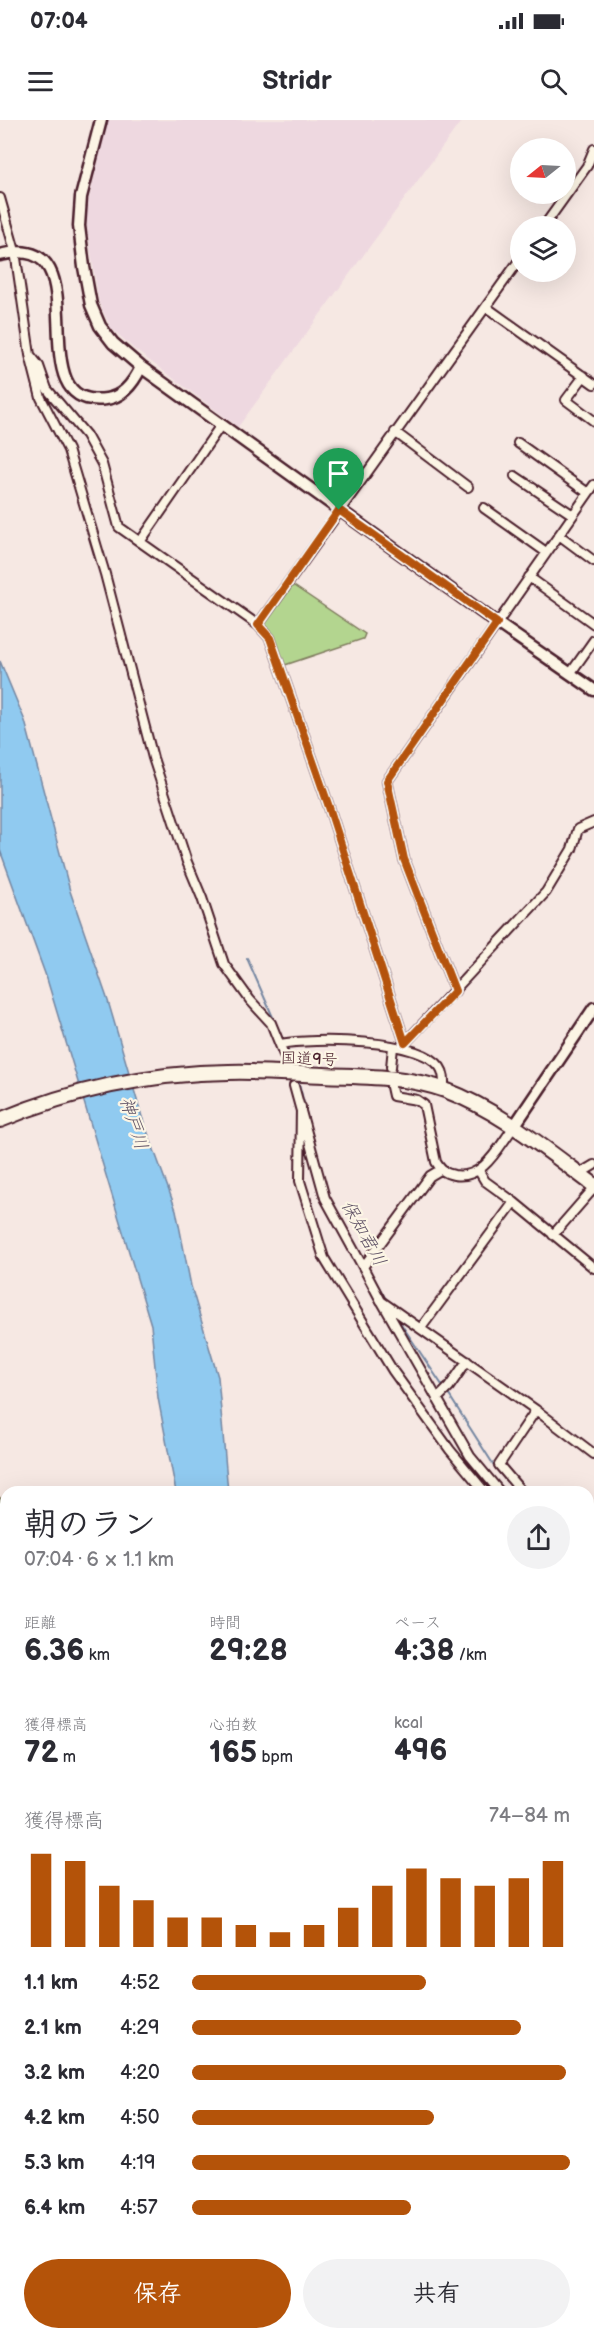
<!DOCTYPE html>
<html lang="ja">
<meta charset="utf-8">
<style>
:root{--surface:#fff;--page:#f2f2f3;--text:#2b2b33;--muted:#7c7c81;--accent:#b45309}
body{margin:0;font-family:"Balsamiq Sans","Klee One",sans-serif;background:var(--page);color:var(--text);height:100vh;display:flex;flex-direction:column;font-size:22px;white-space:nowrap}
*{box-sizing:border-box;margin:0}
p{font-size:20px;color:var(--muted)}
.icon{flex:none;width:33px;height:33px;fill:none;stroke:currentColor;stroke-width:2;stroke-linecap:round;stroke-linejoin:round}
.map{position:relative;flex:1;overflow:hidden}
.details{position:absolute;left:0px;top:1366px;width:594px;height:854px;display:flex;flex-direction:column;background:var(--surface);border-radius:18px 18px 0 0;box-shadow:0 6px 24px #0002}
.details>*{flex:none}
.needle{width:39px;rotate:252deg}
.controls{position:absolute;left:510px;top:18px;display:grid;gap:12px}
.controls a{display:grid;place-items:center;width:66px;height:66px;border-radius:50%;background:var(--surface);box-shadow:0 6px 24px #0002;font-size:30px}
.pin{position:absolute;display:grid;place-items:center;width:51px;height:51px;color:#fff;margin:-62px -26px;border-radius:50% 50% 50% 0;rotate:-45deg;box-shadow:0 0 6px #0007}
.pin .icon{rotate:45deg}
.round{display:grid;place-items:center;flex:none;width:63px;height:63px;border-radius:32px;background:var(--page)}
.head{display:flex;align-items:center;justify-content:space-between;height:102px;padding:0 24px}
h1{font-size:33px;font-weight:700;line-height:45px}
.stats{display:grid;grid-template-columns:repeat(3,1fr);gap:9px;height:102px;padding:6px 24px}
.stats div{display:grid;align-content:center}
.stats b{font-size:30px;font-weight:700}
.stats small{font-size:16px;font-weight:400}
.stats p{font-size:16px}
.chart{height:168px;padding:12px 24px}
.chart p{display:flex;justify-content:space-between}
.chart svg{width:100%;height:108px;margin-top:6px;stroke:var(--accent);stroke-width:6}
.button{display:flex;gap:12px;margin-top:auto;padding:12px 24px}
.button a{flex:1;height:69px;border-radius:36px;background:var(--accent);color:#fff;font-size:24px;font-weight:700;line-height:69px;text-align:center}
.button a+a{background:var(--page);color:var(--text)}
ul{padding:0 24px;list-style:none;font-size:20px}
li{display:grid;grid-template-columns:96px 72px 1fr;align-items:center;height:45px}
li i{height:15px;border-radius:8px;background:var(--accent)}
.status{display:flex;justify-content:space-between;align-items:center;height:42px;padding:0 30px;background:var(--surface);direction:ltr}
.status svg{height:16px;fill:currentColor}
header{display:flex;justify-content:space-between;align-items:center;height:78px;padding:0 24px;background:var(--surface);font-size:27px;font-weight:700}
.map>svg:first-child{display:block}
</style>
<div class="status"><b>07:04</b><svg viewBox="0 0 49 12"><path d="M0 12V9h3v3zM5 12V6h3v6zM10 12V3h3v9zM15 12V0h3v12zM26 1h20v11H26zM47 4h2v5h-2z"/></svg></div>
<header><svg class="icon" aria-label="menu" viewBox="0 0 24 24"><path d="M4 6h16M4 12h16M4 18h16"/></svg>Stridr<svg class="icon" aria-label="search" viewBox="0 0 24 24"><circle cx="10" cy="10" r="6"/><path d="M15 15l6 6"/></svg></header>
<div class="map">
<svg width="594" height="2219" viewBox="0 0 594 2219">
<rect width="100%" height="100%" fill="#f6e8e3"/>
<filter id="ink" filterUnits="userSpaceOnUse"><feTurbulence type="fractalNoise" baseFrequency=".0167" numOctaves="2"/><feDisplacementMap in="SourceGraphic" scale="12" xChannelSelector="R" yChannelSelector="G"/><feConvolveMatrix kernelMatrix="1 2 1 2 8 2 1 2 1" color-interpolation-filters="sRGB"/></filter>
<g filter="url(#ink)">
<path fill="#eed8e0" d="M108,0H462L238,307L134,229L111,208L99,183L85,95Z"/>
<path fill="#b3d58f" stroke="#7e7a5d" stroke-width="1.5" d="M291,464L365,514L363,519L285,545L274,517L263,505Z
M0,1377L6,1389V1502L0,1485Z"/>
<path fill="#90caf0" stroke="#7486a1" stroke-width="1.5" d="M0,541L25,601L70,771L108,881L142,997L176,1090L191,1166L218,1257L228,1372H176L158,1278L151,1205L47,859L0,730Z
M588,1769L594,1775V1904L588,1897Z"/>
<g fill="none" stroke-linecap="round" stroke-linejoin="round">
<path stroke="#7486a1" stroke-width="2" d="M247,838L283,920
M286,925L294,948
M298,959L315,1029
M358,1130L364,1141
M367,1146L388,1183
M395,1195L444,1268
M447,1272L495,1347L516,1372
M588,1459L594,1466"/>
<path stroke="#d4c0be" stroke-width="8" stroke-dasharray="8 4" stroke-linecap="butt" d="M284,935L294,966"/>
<g stroke="#4a1f2b" stroke-width="12">
<path id="street" d="M0,78L15,131L30,235L41,278L68,330L105,454L153,638L187,742L202,778L224,844L250,880L271,903L284,935
M544,106L587,46L594,29
M486,187L594,264
M31,236L39,246L47,269L86,315L102,344L119,407L258,505L270,518L328,684L405,923L404,928
M584,256L566,280L594,301
M395,312L468,367
M518,323L588,373
M515,356L573,395
M484,388L546,432
M559,415L594,441
M140,422L221,305
M529,457L594,504
M258,505L520,139
M570,554L594,520
M455,871L404,739L387,661L594,365
M405,923L546,772L572,729L578,709L594,702
M280,924C312,918 420,918 440,947C445,954 444,962 444,970
M391,947L393,927
M294,966L325,1078L363,1147
M391,967L393,976L417,980L424,985L436,1042C441,1050 444,1053 454,1055C483,1060 498,1028 513,1008
M301,987L300,1061L324,1138L393,1251L450,1330L485,1372
M440,1050L430,1056L363,1147L381,1181L536,1290L594,1334
M579,1054L594,1045
M514,1082L594,1148
M553,1115L594,1068
M382,1182L470,1336L500,1372
M421,1208L514,1082L485,1061L479,1051
M437,1279L449,1267L467,1241
M522,1372L499,1345L536,1290
M588,1432L594,1425
M588,1480L594,1487
M588,1498L594,1505
M0,1526L6,1535
M0,1564L6,1576
M0,1710L6,1707
M0,1801L6,1808
M0,1886L6,1884
M0,2027L6,2025
M0,2191L6,2189
M125,2214L126,2219
M415,2214L418,2219
M576,2214L579,2219
M338,2219L343,2214"/>
</g>
<g stroke="#4a1f2b" stroke-width="15">
<path id="secondary" d="M101,0L81,77L79,106L84,147L91,185L100,206L113,223L141,247L497,503L594,570
M0,135C107,108 13,291 106,279C123,277 134,262 141,247
M513,1008L594,888"/>
</g>
<g stroke="#4a1f2b" stroke-width="18">
<path id="highway" d="M0,1000C72,970 151,953 229,952C261,951 293,954 324,955C364,957 407,956 445,970C499,990 548,1031 594,1065"/>
</g>
<use href="#street" stroke="#fcf5e5" stroke-width="8"/>
<use href="#secondary" stroke="#fcf5e5" stroke-width="10"/>
<use href="#highway" stroke="#fcf5e5" stroke-width="14"/>
</g>
</g>
<g fill="none" stroke-linecap="round" stroke-linejoin="round" filter="url(#ink)">
<g stroke="#fff" stroke-width="12">
<path id="route" d="M339,390L497,503L387,661L404,739L455,871L405,923L328,684L270,518L258,505Z"/>
</g>
<use href="#route" stroke="#b45309" stroke-width="8"/>
</g>
<g text-anchor="middle" stroke-width="4.5" stroke-linejoin="round" paint-order="stroke">
<g font-size="16" fill="#4a1f2b" stroke="#fcf5e5">
<text transform="translate(309 938) rotate(2)" y="6">国道9号</text>
</g>
<g font-size="18" font-style="italic" fill="#5f5266" stroke="#fcf5e5">
<text transform="translate(134 1003) rotate(72)" y="6">神戸川</text>
<text transform="translate(364 1113) rotate(61)" y="6">保知君川</text>
</g>
</g>
</svg>
<div class="controls">
<a><svg class="needle" viewBox="-14 -14 28 28"><path d="M0-13l5 13h-10z" fill="#e53935"/><path d="M0 13l5-13h-10z" fill="#7c7c81"/></svg></a>
<a><svg class="icon" aria-label="layers" viewBox="0 0 24 24"><path d="M12 4l9 5-9 5-9-5zM3 14l9 5 9-5"/></svg></a>
</div>
<div class="pin" style="left:339px;top:390px;background:#1e9e55"><svg class="icon" aria-label="arrive" viewBox="0 0 24 24"><path d="M6 21V4h12l-3 4 3 4H6"/></svg></div>
<section class="details">
<div class="head"><div><h1>朝のラン</h1><p>07:04 · 6 × 1.1 km</p></div><a class="round"><svg class="icon" aria-label="share" viewBox="0 0 24 24"><path d="M12 15V3M7 8l5-5 5 5M5 13v7h14v-7"/></svg></a></div>
<div class="stats">
<div><p>距離</p><b>6.36<small> km</small></b></div>
<div><p>時間</p><b>29:28</b></div>
<div><p>ペース</p><b>4:38<small> /km</small></b></div>
</div>
<div class="stats">
<div><p>獲得標高</p><b>72<small> m</small></b></div>
<div><p>心拍数</p><b>165<small> bpm</small></b></div>
<div><p>kcal</p><b>496</b></div>
</div>
<div class="chart"><p><span>獲得標高</span>74–84 m</p>
<svg viewBox="0 0 160 44" preserveAspectRatio="none"><path d="M5 44V6M15 44V9M25 44V19M35 44V25M45 44V32M55 44V32M65 44V35M75 44V38M85 44V35M95 44V28M105 44V19M115 44V12M125 44V16M135 44V19M145 44V16M155 44V9"/></svg>
</div>
<ul>
<li><b>1.1 km</b>4:52<i style="width:62%"></i></li>
<li><b>2.1 km</b>4:29<i style="width:87%"></i></li>
<li><b>3.2 km</b>4:20<i style="width:99%"></i></li>
<li><b>4.2 km</b>4:50<i style="width:64%"></i></li>
<li><b>5.3 km</b>4:19<i style="width:100%"></i></li>
<li><b>6.4 km</b>4:57<i style="width:58%"></i></li>
</ul>
<div class="button"><a>保存</a><a>共有</a></div>
</section>
</div>
